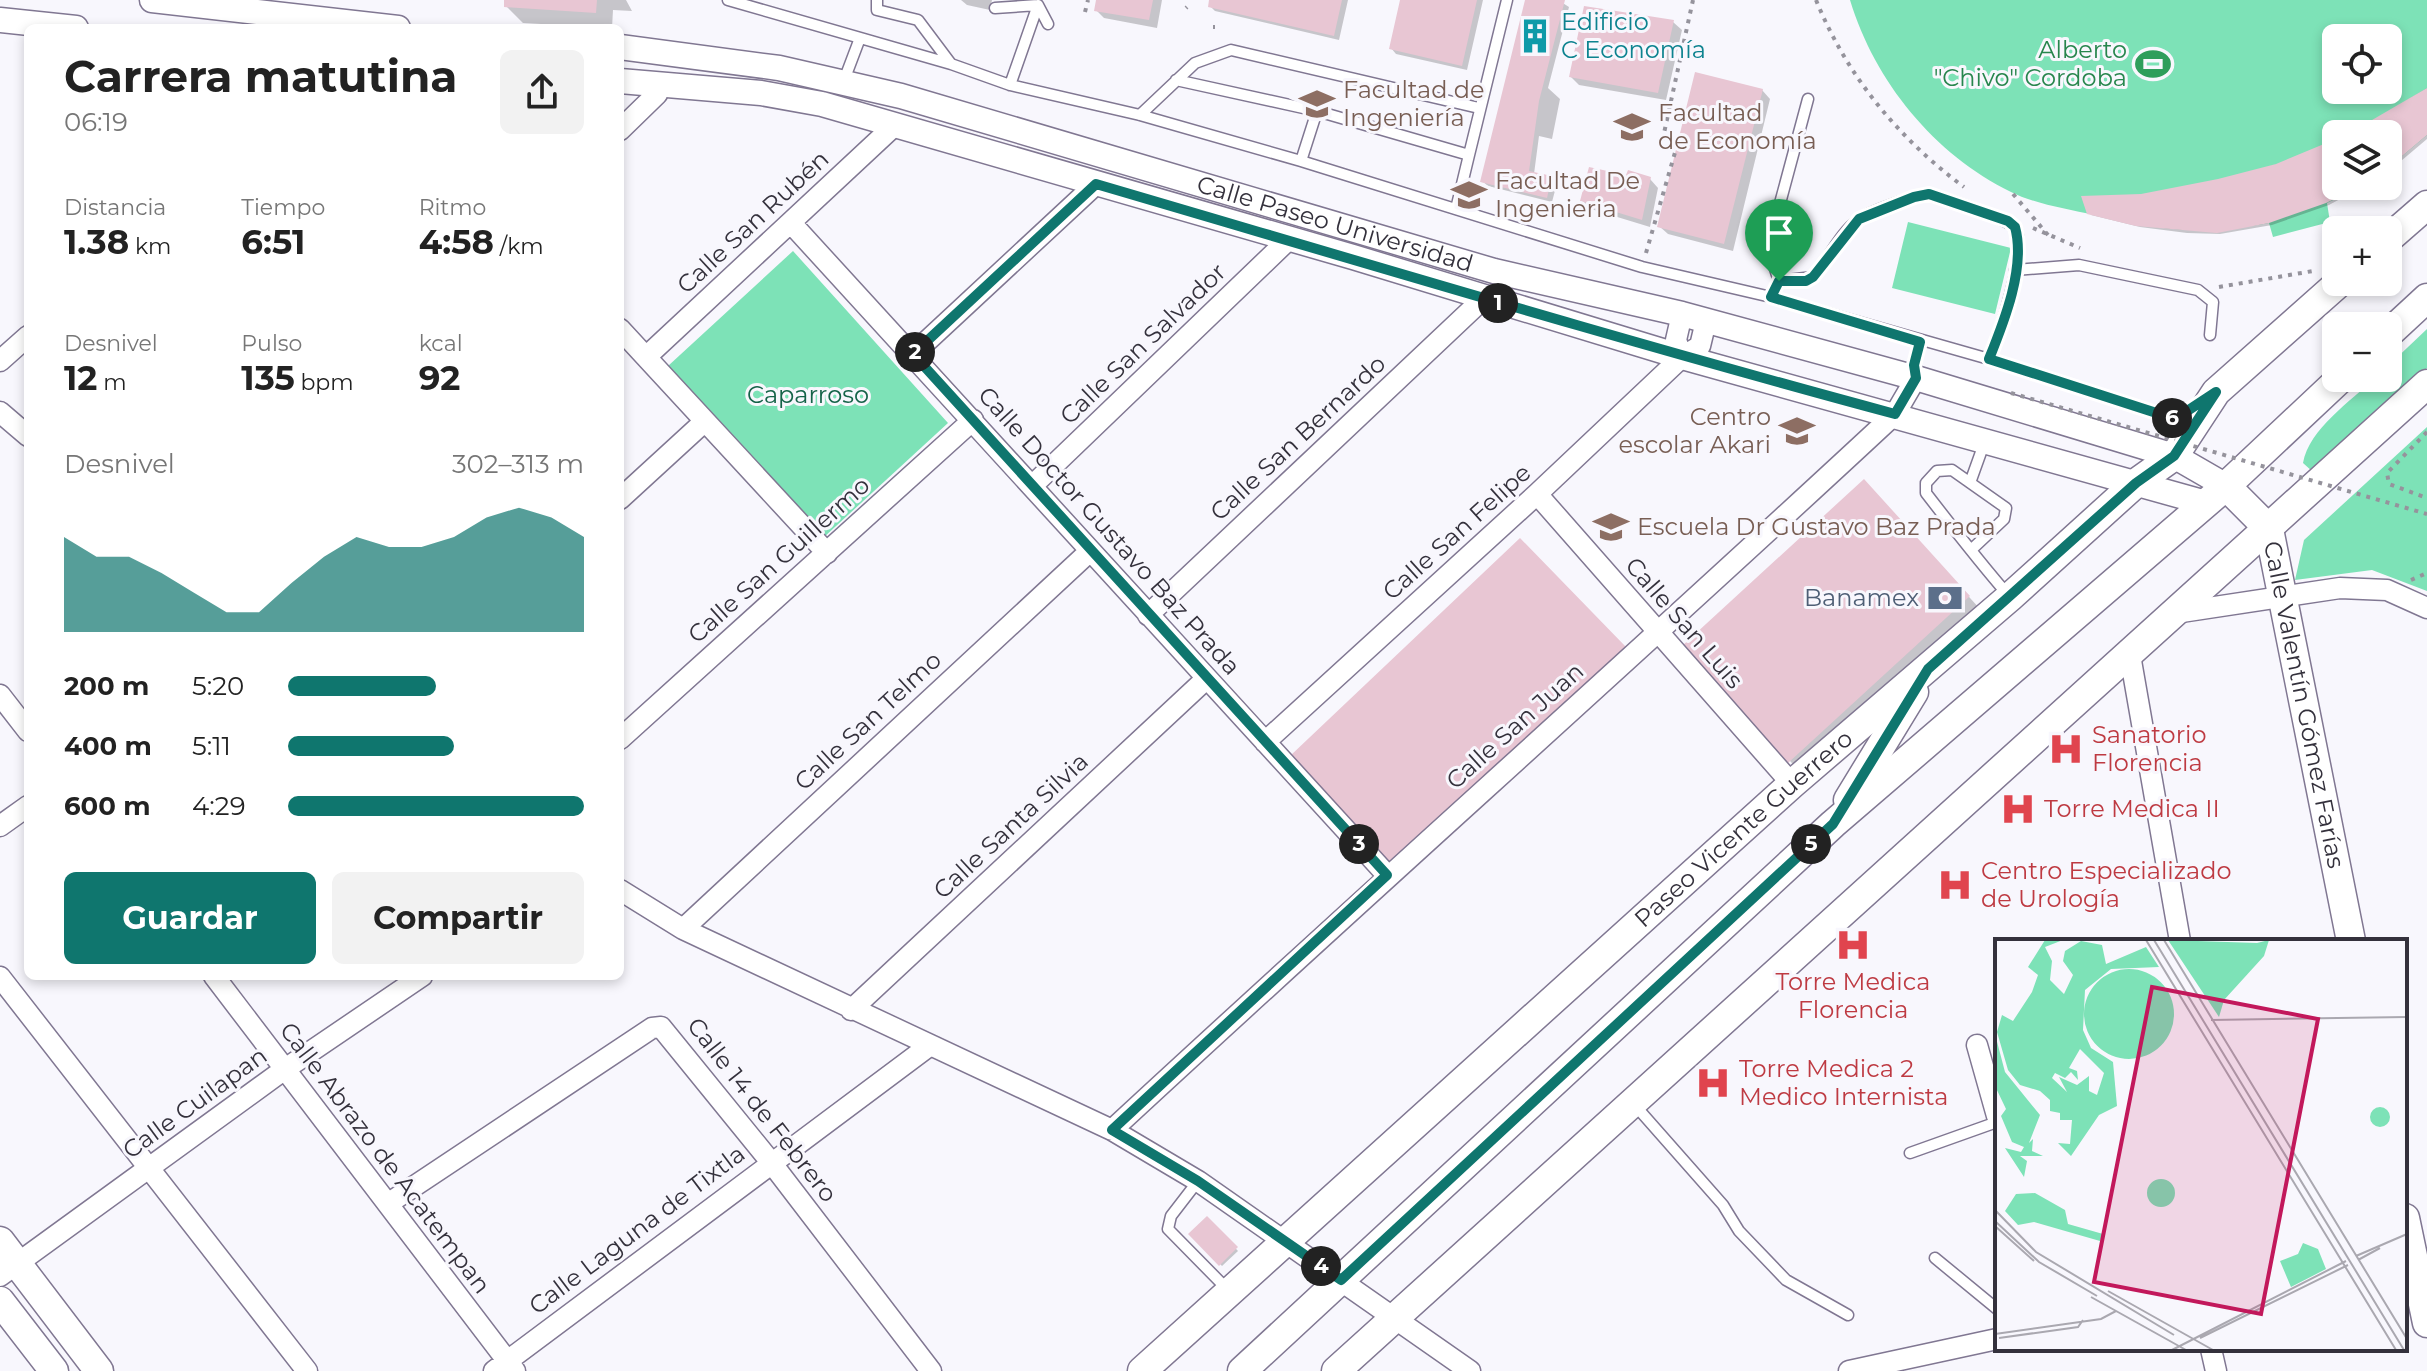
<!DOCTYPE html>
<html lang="es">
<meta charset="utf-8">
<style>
:root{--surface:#fff;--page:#f2f2f2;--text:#222;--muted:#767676;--accent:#0f766e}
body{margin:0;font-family:Montserrat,sans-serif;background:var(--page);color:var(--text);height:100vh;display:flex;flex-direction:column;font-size:30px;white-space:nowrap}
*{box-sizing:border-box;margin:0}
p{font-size:26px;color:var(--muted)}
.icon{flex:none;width:44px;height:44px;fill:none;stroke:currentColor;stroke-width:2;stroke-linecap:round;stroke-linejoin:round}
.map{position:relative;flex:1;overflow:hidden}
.sheet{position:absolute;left:24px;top:24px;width:600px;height:956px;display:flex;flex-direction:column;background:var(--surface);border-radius:12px;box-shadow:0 4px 12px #0003}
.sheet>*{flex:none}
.fabs{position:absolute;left:2322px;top:24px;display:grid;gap:16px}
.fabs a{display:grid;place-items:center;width:80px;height:80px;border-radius:12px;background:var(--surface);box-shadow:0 4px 12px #0003;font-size:40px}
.pin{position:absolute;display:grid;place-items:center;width:68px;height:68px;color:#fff;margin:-82px -34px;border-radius:50% 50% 50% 0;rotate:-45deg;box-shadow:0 0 8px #0007}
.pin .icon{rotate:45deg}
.km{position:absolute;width:40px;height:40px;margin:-20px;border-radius:50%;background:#222;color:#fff;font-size:22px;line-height:40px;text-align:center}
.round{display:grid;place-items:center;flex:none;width:84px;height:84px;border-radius:12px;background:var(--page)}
.overview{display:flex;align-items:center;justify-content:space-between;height:136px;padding:0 40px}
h1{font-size:44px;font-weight:700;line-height:60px}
.stats{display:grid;grid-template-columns:repeat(3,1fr);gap:12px;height:136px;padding:8px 40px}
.stats div{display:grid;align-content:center}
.stats b{font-size:34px;font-weight:700}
.stats small{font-size:22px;font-weight:400}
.stats p{font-size:22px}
.chart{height:224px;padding:16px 40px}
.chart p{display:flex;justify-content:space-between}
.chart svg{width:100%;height:144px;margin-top:8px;fill:var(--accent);opacity:.7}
.cta{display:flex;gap:16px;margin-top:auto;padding:16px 40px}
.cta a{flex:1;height:92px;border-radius:12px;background:var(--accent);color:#fff;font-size:32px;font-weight:700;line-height:92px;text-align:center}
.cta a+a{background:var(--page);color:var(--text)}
ul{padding:0 40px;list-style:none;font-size:26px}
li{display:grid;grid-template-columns:128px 96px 1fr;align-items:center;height:60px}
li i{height:20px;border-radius:10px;background:var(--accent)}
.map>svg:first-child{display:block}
</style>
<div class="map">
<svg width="2427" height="1371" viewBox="0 0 2427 1371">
<rect width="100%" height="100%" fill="#f8f7fd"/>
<path fill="#7de2b7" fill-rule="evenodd" d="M1850,0H2427V135L2388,168V134H2336V186H2361L2327,203L2330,222L2273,237L2269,223C2202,235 2160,231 2094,215C2067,209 2035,204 2011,192C1934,154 1875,82 1850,0ZM2336,38H2388V90H2336Z
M1908,222L2011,248L1995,314L1892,288Z
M793,251L948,423L823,538L668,366Z
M2427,329V368L2313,472L2303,463C2309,429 2351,401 2375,378H2388V366Z
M2427,427V591L2372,570L2295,580L2304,540Z"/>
<path fill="#0003" d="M506,0H626L632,11L613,10L612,28L523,23L506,6Z
M961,0H992L990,10L967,5Z
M1098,0H1162L1157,28L1104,18L1096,10Z
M1211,0H1348L1339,40L1215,11L1210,6Z
M1402,0H1483L1467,70L1396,54L1391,48Z
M1527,0H1558L1569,7L1548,88L1560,99L1552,139L1539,136L1534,174L1551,177L1557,183L1552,202L1488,186L1482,181Z
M1673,22L1682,30L1666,100L1579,85L1571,77Z
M2427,88V139L2388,172V134H2352Z
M1762,90L1770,99L1733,251L1668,234L1659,226Z
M2336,141V186H2364L2329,205L2272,225L2220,234L2187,233L2140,227L2091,215L2142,196L2219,181L2295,159Z
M1650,179L1658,188L1650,227L1591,209L1582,201Z
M1875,493L1980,609L1801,773L1685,646Z
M1520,540L1636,660L1398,876Z
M1207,1218L1238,1251L1222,1266L1191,1234Z"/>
<path fill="#e8c6d3" d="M504,0H597L596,13L504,7Z
M1096,0H1153L1149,20L1094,11Z
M1209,0H1342L1334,36L1208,7Z
M1400,0H1477L1462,66L1389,49Z
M1525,0H1565L1539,101L1529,171L1552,176L1547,198L1480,182Z
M1584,6L1674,20L1658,93L1569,77Z
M1695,72L1763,89L1724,244L1657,227Z
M2427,88V135L2388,168V134H2348Z
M2336,139V186H2361L2326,203L2269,223L2217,233L2136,226L2087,214L2081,196L2141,194L2218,179L2276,164Z
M1589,167L1626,175L1628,170L1651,177L1642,220L1580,201Z
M1864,479L1970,596L1788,763L1682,646Z
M1520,538L1626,647L1386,866L1290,756Z
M1207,1216L1238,1247L1219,1266L1188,1234Z"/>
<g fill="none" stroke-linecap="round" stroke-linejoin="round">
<g stroke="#807792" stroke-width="13">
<path id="service" d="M728,0L951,64L1010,85L1140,115L1301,161L1642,267L1771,297L1989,359L2175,419L2197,404
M877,0V10L918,20L951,64
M995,8L1038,5L1048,24
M1176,80L1317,111L1469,155L1507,0
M843,83L860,38
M1010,85L1038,5
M1808,99L1772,233V260L1779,281L1813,277C1829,259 1839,234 1858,220C1868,212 1914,195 1927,195C1939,195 2011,220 2016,229C2027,253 1999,335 1989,359
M1140,115L1195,63L1231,50L1479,108
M1301,161L1317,111
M1456,209L1469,155
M2015,270L2079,265L2198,290L2213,302L2210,335
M1916,375L1914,365L1920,342
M1971,480L1985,441
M1971,550L2004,519L2006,508L1952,470L1937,471L1926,483V493C1953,528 1980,563 2009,596
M1633,1103L1723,1205L1739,1231L1786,1280L1848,1315
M1910,1153L1997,1122
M1198,1181L1171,1216L1168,1229L1227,1289
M1935,1258L1997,1309"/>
</g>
<g stroke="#807792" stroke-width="23">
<path id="minor" d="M620,130L657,94
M791,223L1387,875
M1682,314L1676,340L1682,357
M620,329L827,553
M913,354L1096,184
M646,357L895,125
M0,361L28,336
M0,412L28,436
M1033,485L1288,240
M1537,494L1792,784
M620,499L704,422
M2175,613L2340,588L2387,590L2427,608
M1148,615L1484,298
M2130,655L2180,941
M0,695L28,731
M620,739L973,420
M1265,742L1537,494L1682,357L1700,346L1706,321
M0,826L28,806
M620,890L683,929L1112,1130L1198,1181L1470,1371
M683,929L1089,552
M214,976L515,1371
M0,977L307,1371
M851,1010L1206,679
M1977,1045L1997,1116
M1112,1130C1371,890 1636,655 1895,414L1916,378
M389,1203L652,1028L661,1027L770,1161L931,1371
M0,1276L285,1069L422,976
M2211,1349L2216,1371
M494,1371L929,1046
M1849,1371L1997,1339"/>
</g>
<g stroke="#807792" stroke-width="27">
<g id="tertiary">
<path d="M152,0L398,28"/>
<path d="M0,20L76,28"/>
<path id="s1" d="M620,47L779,68L901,96L1494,271L1682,314L1916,378L2174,456L2226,486"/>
<path d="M620,81L761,93L822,104L1353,257L1682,357L2206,503"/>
</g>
</g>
<g stroke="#807792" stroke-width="31">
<g id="secondary">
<path d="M2388,239L2427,205"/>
<path d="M2388,334L2427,298"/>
<path id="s2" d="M2226,486L2269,529L2351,941"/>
<path d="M1848,800L1914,692"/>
<path d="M2405,1218L2427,1323"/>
<path d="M0,1241L99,1371"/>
<path d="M0,1301L54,1371"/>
<path id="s3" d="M1142,1371L1792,784L2010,597L2136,483L2174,456L2216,392L2340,282"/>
<path d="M1242,1371L1833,824L2226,486L2341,378"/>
<path d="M1336,1371L2427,384"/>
</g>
</g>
<path stroke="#95939c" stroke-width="4" stroke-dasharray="4 6" stroke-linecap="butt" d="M1816,0C1847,76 1898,138 1964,187
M1186,8L1187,7
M1085,12L1088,0
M1213,27H1215
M2013,194L2048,235
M2033,228L2080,248
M1646,253L1676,149L1661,147L1693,0
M2219,287L2313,271
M2427,432L2387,473L2389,484L2427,498
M2411,580L2427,573"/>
<use href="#service" stroke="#fff" stroke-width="10"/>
<use href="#minor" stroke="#fff" stroke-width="20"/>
<use href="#tertiary" stroke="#fff" stroke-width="24"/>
<use href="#secondary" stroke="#fff" stroke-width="28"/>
<path stroke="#95939c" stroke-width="4" stroke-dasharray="4 6" stroke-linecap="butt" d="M2011,393L2427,514"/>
</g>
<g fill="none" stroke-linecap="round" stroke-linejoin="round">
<g stroke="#fff" stroke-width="16">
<path id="route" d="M1096,184C1362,262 1627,342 1895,414L1916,378L1914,365L1920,342L1771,297L1779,281H1806L1813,277L1859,219L1914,197L1929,194L2008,221L2015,227C2026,267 2004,322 1989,359L2175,419L2216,392L2174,456L2136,483L1928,669L1833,824L1341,1280L1198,1181L1112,1130L1387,875L913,354Z"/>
</g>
<use href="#route" stroke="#0f766e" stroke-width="10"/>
</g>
<defs>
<g id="building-bare" transform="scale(2.76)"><path d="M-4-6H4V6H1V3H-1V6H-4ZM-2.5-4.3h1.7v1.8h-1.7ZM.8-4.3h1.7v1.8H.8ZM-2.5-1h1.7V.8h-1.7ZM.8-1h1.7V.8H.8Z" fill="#0f9aa8" stroke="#f8f7fd" stroke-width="2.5" paint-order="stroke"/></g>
<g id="stadium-bare" transform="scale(2.76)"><path d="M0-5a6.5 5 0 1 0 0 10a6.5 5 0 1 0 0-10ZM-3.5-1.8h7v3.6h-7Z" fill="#2e9e5b" stroke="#f8f7fd" stroke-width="2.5" paint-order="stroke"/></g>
<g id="university-bare" transform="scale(2.76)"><path d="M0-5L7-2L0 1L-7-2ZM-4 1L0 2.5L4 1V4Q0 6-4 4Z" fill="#8d6e63" stroke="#f8f7fd" stroke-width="2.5" paint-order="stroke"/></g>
<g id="school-bare" transform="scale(2.76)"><path d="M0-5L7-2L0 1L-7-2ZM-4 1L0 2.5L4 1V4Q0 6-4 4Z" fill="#8d6e63" stroke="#f8f7fd" stroke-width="2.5" paint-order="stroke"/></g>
<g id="bank-bare" transform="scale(2.76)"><path d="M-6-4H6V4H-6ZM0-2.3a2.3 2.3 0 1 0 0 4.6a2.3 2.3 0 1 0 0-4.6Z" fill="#5c6f8a" stroke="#f8f7fd" stroke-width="2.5" paint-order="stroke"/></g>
<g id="hospital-bare" transform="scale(2.76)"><path d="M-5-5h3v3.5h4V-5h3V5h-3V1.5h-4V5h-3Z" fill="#e0444e" stroke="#f8f7fd" stroke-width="2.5" paint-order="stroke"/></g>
</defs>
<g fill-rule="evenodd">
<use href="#building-bare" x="1535" y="36"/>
<use href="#stadium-bare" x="2153" y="64"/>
<use href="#university-bare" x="1317" y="104"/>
<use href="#university-bare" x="1632" y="127"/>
<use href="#university-bare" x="1469" y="195"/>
<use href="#school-bare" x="1797" y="431"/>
<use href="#school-bare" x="1611" y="527"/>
<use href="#bank-bare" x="1945" y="598"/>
<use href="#hospital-bare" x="2066" y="749"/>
<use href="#hospital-bare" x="2018" y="809"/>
<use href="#hospital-bare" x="1955" y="885"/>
<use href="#hospital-bare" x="1853" y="945"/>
<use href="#hospital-bare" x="1713" y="1083"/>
</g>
<g text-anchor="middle" stroke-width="6" stroke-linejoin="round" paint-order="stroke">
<g font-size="24" fill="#0d838f" stroke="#f8f7fd" text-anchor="start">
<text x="1561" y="30">Edificio<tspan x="1561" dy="28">C Economía</tspan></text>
</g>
<g font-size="24" fill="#27864d" stroke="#f8f7fd" text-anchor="end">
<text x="2127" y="58">Alberto<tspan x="2127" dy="28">"Chivo" Cordoba</tspan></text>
</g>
<g font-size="24" fill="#785e54" stroke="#f8f7fd" text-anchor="start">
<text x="1343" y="98">Facultad de<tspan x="1343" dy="28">Ingeniería</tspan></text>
<text x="1658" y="121">Facultad<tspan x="1658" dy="28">de Economía</tspan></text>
<text x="1495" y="189">Facultad De<tspan x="1495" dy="28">Ingenieria</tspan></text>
<text x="1771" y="425" text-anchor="end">Centro<tspan x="1771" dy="28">escolar Akari</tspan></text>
<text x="1637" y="535">Escuela Dr Gustavo Baz Prada</text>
</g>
<g font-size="24" fill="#34313c" stroke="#f8f7fd">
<text transform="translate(753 222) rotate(-43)" y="8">Calle San Rubén</text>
<text dy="8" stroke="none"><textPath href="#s1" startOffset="738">Calle Paseo Universidad</textPath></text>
<text transform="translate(1143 344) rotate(-44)" y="8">Calle San Salvador</text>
<text transform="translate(1298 438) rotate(-43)" y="8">Calle San Bernardo</text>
<text transform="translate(1109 531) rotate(48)" y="8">Calle Doctor Gustavo Baz Prada</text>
<text transform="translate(1457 532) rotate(-42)" y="8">Calle San Felipe</text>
<text transform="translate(779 560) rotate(-42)" y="8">Calle San Guillermo</text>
<text transform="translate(1684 623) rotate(49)" y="8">Calle San Luis</text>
<text dy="8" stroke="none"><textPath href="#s2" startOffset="240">Calle Valentín Gómez Farías</textPath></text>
<text transform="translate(868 721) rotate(-43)" y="8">Calle San Telmo</text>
<text transform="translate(1515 726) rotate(-42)" y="8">Calle San Juan</text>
<text transform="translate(1011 826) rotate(-43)" y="8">Calle Santa Silvia</text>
<text dy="8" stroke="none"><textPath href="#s3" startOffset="810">Paseo Vicente Guerrero</textPath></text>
<text transform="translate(195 1103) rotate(-36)" y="8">Calle Cuilapan</text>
<text transform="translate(762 1110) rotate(52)" y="8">Calle 14 de Febrero</text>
<text transform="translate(385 1158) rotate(53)" y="8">Calle Abrazo de Acatempan</text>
<text transform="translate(637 1230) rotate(-37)" y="8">Calle Laguna de Tixtla</text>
</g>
<g font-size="24" fill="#146348" stroke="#f8f7fd">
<text x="808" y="403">Caparroso</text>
</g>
<g font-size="24" fill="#4e5e75" stroke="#f8f7fd" text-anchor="end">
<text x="1919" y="606">Banamex</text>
</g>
<g font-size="24" fill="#be3a42" stroke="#f8f7fd" text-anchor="start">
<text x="2092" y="743">Sanatorio<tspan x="2092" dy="28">Florencia</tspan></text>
<text x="2044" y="817">Torre Medica II</text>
<text x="1981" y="879">Centro Especializado<tspan x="1981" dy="28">de Urología</tspan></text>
<text x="1853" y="990" text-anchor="middle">Torre Medica<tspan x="1853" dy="28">Florencia</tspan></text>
<text x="1739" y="1077">Torre Medica 2<tspan x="1739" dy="28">Medico Internista</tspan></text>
</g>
</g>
<g transform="translate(1995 939)">
<rect width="412" height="412" fill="#f8f7fd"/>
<path d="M50,1H68L50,8L57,22L55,41L69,55L78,36L68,22L70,12L86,2L107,6L111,25L151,8L164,28L116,30L90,51L88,91L96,109L118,123L122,167L104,176L76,217L63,204L75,205L77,181H65V174L55,172V161L45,152L25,146L13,131L2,93L7,76L18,82L37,53L43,36L33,28ZM85,110L109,134L102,156L94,152V137L82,146L64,138L72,153L57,139L60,134L70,139L76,133L83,141L82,132L74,129ZM173,1L262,4L274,1L269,17L229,61L224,78ZM89 75a45 45 0 1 1 90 0a45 45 0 1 1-90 0ZM0,95L10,133L45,176L34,204L38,200L37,212L48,217H25L32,222L29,238L10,209L26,213L29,208L17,203L6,177L11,170L0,147ZM375 178a10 10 0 1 1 20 0a10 10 0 1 1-20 0ZM152 254a14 14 0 1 1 28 0a14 14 0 1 1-28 0ZM40,254L70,271L73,285L108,295L105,302L39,283L23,286L10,272L21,255ZM308,304L323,310L331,330L296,348L285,322L303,315Z" fill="#7de2b7" fill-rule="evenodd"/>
<path fill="none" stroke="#aaa8b0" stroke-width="2" d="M151,1L401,411M159,1L409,411M169,1L412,400M216,81L412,78M0,271L41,313L179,396M0,282L44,323L102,357M0,287L39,322M361,317L412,295M363,321L385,309M113,352L218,411M96,358L191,411M0,395L106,380L121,372M4,399L83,388L88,381M205,399L353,326M177,411L351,322"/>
<path fill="#c2185b" fill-opacity="0.15" stroke="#c2185b" stroke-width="4" d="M157,48L323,80L266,375L99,343Z"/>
<rect width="412" height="412" fill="none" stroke="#34313c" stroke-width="4"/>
</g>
</svg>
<div class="fabs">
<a><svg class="icon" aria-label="locate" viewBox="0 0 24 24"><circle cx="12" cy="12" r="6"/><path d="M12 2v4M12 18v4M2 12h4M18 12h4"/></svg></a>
<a><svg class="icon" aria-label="layers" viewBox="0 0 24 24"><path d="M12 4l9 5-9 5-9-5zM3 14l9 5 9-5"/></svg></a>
<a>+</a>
<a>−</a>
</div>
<div class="pin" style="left:1779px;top:281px;background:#1e9e55"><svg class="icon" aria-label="arrive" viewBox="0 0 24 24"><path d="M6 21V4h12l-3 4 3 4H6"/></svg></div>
<b class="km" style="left:1498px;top:303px">1</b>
<b class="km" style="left:915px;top:352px">2</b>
<b class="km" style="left:1359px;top:844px">3</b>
<b class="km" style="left:1321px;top:1266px">4</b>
<b class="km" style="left:1811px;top:844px">5</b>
<b class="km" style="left:2172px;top:418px">6</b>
<section class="sheet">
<div class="overview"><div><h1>Carrera matutina</h1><p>06:19</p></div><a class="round"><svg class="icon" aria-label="share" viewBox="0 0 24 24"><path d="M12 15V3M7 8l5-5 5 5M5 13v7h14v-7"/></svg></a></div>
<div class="stats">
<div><p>Distancia</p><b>1.38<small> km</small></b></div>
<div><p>Tiempo</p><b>6:51</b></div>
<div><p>Ritmo</p><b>4:58<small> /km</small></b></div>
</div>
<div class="stats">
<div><p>Desnivel</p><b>12<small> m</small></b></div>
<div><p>Pulso</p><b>135<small> bpm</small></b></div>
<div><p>kcal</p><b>92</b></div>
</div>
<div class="chart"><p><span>Desnivel</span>302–313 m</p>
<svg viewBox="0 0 160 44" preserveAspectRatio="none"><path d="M0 44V15L10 21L20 21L30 26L40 32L50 38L60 38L70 29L80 21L90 15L100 18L110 18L120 15L130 9L140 6L150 9L160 15V44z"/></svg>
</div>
<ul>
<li><b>200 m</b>5:20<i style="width:50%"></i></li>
<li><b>400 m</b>5:11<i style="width:56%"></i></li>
<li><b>600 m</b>4:29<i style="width:100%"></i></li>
</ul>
<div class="cta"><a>Guardar</a><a>Compartir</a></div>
</section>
</div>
